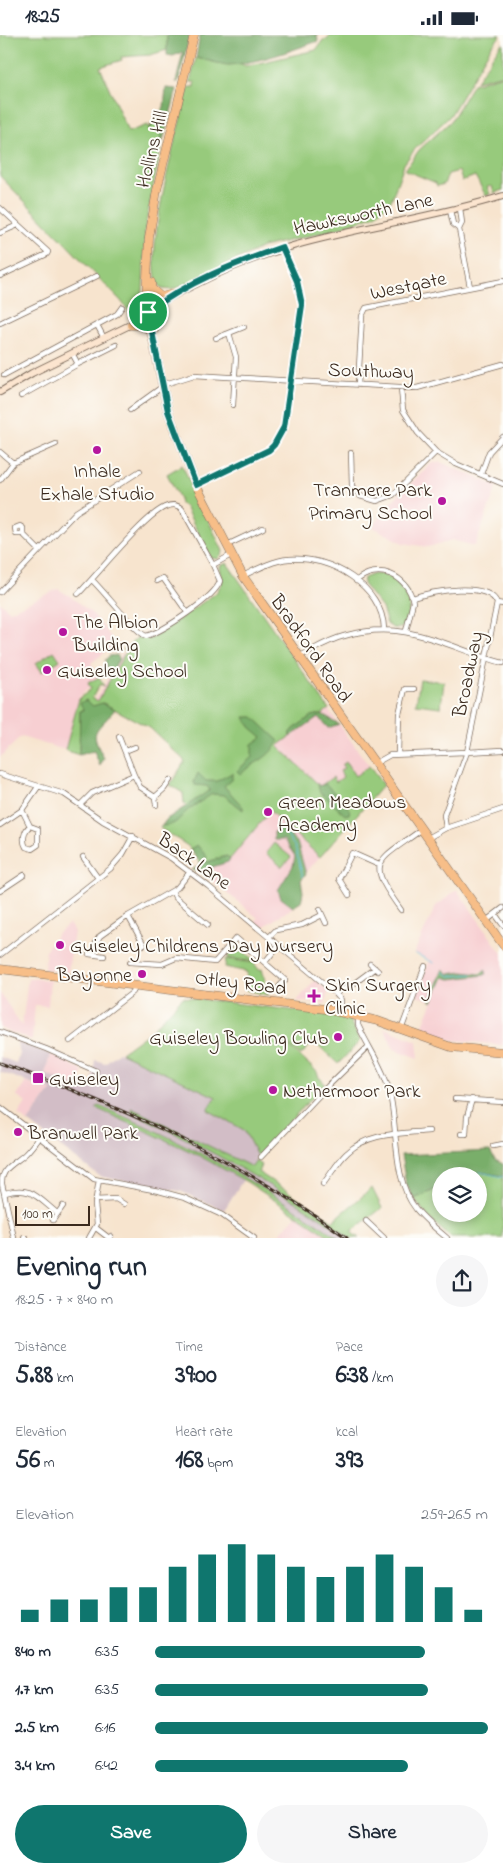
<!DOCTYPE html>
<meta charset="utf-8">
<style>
:root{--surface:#fff;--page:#f6f6f7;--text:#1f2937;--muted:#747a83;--accent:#0f766e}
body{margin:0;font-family:"Indie Flower",sans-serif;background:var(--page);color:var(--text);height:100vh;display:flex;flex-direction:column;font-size:19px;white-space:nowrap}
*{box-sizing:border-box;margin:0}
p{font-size:16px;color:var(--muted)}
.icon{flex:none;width:28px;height:28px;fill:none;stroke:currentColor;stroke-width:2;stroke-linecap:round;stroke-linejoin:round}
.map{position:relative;height:1203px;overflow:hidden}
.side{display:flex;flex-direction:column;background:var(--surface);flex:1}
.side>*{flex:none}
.controls{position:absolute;left:432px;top:1132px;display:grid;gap:10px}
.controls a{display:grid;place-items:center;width:55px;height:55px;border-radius:50%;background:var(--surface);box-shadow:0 2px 8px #0003;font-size:25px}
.scale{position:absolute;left:15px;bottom:12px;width:75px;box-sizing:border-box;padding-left:5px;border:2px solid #3b2a1e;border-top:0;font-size:14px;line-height:18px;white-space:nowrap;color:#3b2a1e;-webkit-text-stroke:4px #fdfcf7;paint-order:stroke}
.pin{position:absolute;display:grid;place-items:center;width:42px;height:42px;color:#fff;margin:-21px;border:2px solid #fff;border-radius:50%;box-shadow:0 1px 5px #0007}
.round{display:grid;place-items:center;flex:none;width:52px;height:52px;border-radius:26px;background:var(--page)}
.head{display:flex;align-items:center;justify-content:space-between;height:85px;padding:0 15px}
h1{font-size:28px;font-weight:700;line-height:38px}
.stats{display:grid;grid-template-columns:repeat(3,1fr);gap:8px;height:85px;padding:5px 15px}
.stats div{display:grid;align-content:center}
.stats b{font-size:25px;font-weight:700}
.stats small{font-size:14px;font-weight:400}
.stats p{font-size:14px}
.chart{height:140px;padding:10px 15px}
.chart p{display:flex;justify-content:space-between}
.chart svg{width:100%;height:90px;margin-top:5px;stroke:var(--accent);stroke-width:6}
.action{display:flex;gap:10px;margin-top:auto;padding:10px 15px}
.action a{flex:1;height:58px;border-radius:30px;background:var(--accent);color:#fff;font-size:20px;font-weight:700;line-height:58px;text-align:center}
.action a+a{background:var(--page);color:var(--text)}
ul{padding:0 15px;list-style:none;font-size:16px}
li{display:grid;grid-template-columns:80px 60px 1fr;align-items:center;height:38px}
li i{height:12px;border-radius:6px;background:var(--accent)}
.status{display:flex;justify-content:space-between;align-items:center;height:35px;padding:0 25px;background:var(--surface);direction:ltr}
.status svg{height:14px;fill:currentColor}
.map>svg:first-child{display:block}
</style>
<div class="status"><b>18:25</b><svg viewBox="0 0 49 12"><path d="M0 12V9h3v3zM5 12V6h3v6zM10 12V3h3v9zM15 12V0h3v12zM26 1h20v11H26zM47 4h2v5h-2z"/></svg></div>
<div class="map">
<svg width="503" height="1203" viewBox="0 0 503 1203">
<rect width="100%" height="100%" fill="#fdfcf7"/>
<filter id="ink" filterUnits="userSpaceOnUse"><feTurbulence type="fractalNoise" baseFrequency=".02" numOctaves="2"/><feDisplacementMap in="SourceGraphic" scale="10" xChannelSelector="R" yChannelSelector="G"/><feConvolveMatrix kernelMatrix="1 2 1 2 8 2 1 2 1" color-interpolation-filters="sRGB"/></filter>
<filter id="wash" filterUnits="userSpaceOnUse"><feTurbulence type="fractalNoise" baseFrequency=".0096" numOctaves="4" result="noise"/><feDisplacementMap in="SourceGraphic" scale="20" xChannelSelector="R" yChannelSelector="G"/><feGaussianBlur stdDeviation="1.12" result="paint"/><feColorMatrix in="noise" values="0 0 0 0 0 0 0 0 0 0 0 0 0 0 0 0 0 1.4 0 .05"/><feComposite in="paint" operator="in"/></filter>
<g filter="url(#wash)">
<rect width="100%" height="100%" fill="#f7e4ce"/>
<path fill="#f7cfd2" d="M440,427L497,451L475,511L452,505L428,512L403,508L373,492L388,470L432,428Z
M239,545L285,615L383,750L351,784L301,844L303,857L301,867L263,892L255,886L258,883L200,836L205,833L188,811L160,793L167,784L213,752L150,693L95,665L122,619L167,598Z
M58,554L71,562L94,580L116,609L91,628L99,642L88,648L90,652L79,662L65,715L21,702L0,722V567L10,576Z
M457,855L503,920V1010L441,1004L420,997L443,942L485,940V935L474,939H449L443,934L430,966L416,960L430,925L414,918L436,871Z
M69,889L74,896L68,937L44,934L46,914L57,899Z
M28,943L50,945L48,971L35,970L32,1005L0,993V958L22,991Z
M315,945L328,956L325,969L297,966Z
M384,993L417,1006L419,1023L394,1014Z
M50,1019L68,1026L71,1030L83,1036L77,1051L45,1038Z
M26,1047L51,1055L28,1087L18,1080L26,1068L17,1061Z
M297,1179L332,1203H276Z"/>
<path fill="#d2bdc6" d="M17,1007L50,1019L45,1038L85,1055L92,1047L95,1025L105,1028L119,1017L217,1062L208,1075L244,1095L257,1121L252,1133L131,1073L130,1075L240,1131L334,1190L350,1203H338L286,1168L210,1123L126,1082L98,1073L194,1118L243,1145L224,1175L180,1156L103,1142L96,1139L28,1087L51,1055L0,1037V1022L16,1028L19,1019Z"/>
<path fill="#97ca7b" stroke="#697a4c" d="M0,0H167V15L150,20L121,22L122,25L100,32L128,97L147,90L149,94L162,81L161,113L145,193L143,255L134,283L121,266L0,141Z
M330,0H501L491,12L450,81L415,114L404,129L391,166L376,180L334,195L263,212L172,255L162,254C137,234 181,83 189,52H195V47H190L196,23C211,25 225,32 239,28L246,31L316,15L323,5L328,4Z
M503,8V39L476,46L501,9Z
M503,40V155L494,158L492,151L487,152L490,159L486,161L475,141L462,146L459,136L448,139L444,149L437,151L436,148L405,135L419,115L451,86L473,49Z
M182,430L223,516L222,520L218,524L211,523L185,472L179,467L180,464L167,439Z
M227,528L329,674L322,679L311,681L290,697V702L278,711L320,751L333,742L336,747L343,742L340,736L344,733L342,730L346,727L355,741L369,731L383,750L320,822L270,776L230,824L227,821L201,829L188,811L160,793L167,784L187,771L184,768L183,758L170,750L185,726L150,693L103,668L80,676L79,720L65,715L79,664L91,654L88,648L99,642L104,652L100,649L92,663L98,666L125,618L129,616L123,615L138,602L151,604L216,558L222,548L220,531Z
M374,539C397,538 415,555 408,579C406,585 406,589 401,593H393L387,589L382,573L363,549L364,543Z
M54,616L60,625L42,637L36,628Z
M420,644L444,647L441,672L416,669Z
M274,808L291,822L282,832L266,818Z
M233,912L239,916H243L256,927L228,923L229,917Z
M226,924L254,928L259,935L262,934L269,960L246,955L249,947L246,944L247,937L225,932Z
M183,962L348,982L360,1006L338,1029L314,1006L301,1020L281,1004L317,1037L318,1041L325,1049L257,1121L244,1095L208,1075L216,1062L121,1018L150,997Z
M99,1071C185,1106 263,1150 338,1203H332L247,1147L194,1118L96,1073Z
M131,1073L252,1132L256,1126L262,1130L258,1137L333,1186L372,1153L382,1173L351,1197L359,1203H350C284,1156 208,1113 132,1077Z
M479,1137L503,1141V1203H451L429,1183L414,1164L441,1152V1179H479V1141H469Z"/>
<path fill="#79ae6b" stroke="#5a6c44" d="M167,0H190L178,47H176L183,17L173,21L167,20Z
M200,0H317L318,6C290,16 260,27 230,30C226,31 203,24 196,23Z
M166,53L177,54L161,113L162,82L148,94L164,72Z
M117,620L119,624L109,641L105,625L109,621Z
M86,665L93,671L102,668L115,674C97,698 87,693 104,723L100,731L94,716L79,720L80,676L84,675L80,668Z
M322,679L339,689L328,693L318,682L290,702V697L311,681Z
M245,682H253L279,706C265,727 258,724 240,739L237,736L252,722V709L262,702L250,692Z
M198,738L206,746H217L232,738V744L224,751L243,772V775L224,760L212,759C205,764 196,769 188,775C179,783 177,791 162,791L167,784L210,755L207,751L195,750L194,747Z
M326,749L350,774L349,779L345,780L320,757L318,751Z
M282,793L297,807L306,839L301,845L303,857L301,867L293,872L281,863L278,855L293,831L295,821L284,805H274V797Z
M197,810L207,822L204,828L227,821L230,824L228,827L200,836L192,835L201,829L190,814Z
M443,934L449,939L462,937L480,939L486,934L485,940L450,944L443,942L432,967L430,965Z
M490,1116L495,1125L503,1129V1141L479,1137L469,1141H441V1152L414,1164L406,1149L401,1120Z"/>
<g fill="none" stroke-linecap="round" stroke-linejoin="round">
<path stroke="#5ebedc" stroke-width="1" d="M286,799L295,812L303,842
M416,919L434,928
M443,937L450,941L472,939
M479,1137L503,1142"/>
</g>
</g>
<g filter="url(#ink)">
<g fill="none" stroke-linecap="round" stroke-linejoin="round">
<g stroke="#7d6b5c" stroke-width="6">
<path id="street" d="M0,173L48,217L47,219L0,241
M450,175L453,189L459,194L462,188L460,173
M459,194L470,252
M0,198L18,190
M0,288L97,241
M97,290L104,303
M216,303L229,298
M78,329L116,310
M4,340L117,279L122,272
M162,350L194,340L417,353L503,329
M358,350L362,281L366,273L503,246
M401,353L403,375L418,398L436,417L456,429L503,449
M21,361L78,329L72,318
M233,370L236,322L229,298L244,292
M130,375L162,352
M0,417L13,428
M351,418L352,451L360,461L377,466L393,460L436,417
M481,439L489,417L503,402
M0,445L13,428L56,409
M196,450L269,415L280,401L284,392L302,270L297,246L283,214
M23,499H16L15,493L20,491L23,493V499L39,515
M227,510L263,493
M243,541C257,534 274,525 289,524C329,520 383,551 384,594
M92,545C104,556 135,597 146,601C162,597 216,562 220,546L213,530
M157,546L163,543L187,577
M356,546C377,527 408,540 413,567L406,596
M0,557L76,477L140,436
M78,559C97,540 144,481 165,472C172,469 177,469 182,474L213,530L231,520
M413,563C431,556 488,546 497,568L503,569
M298,622C313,615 328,605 344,601C408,583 445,612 503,628
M125,716L135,712
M467,717L503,715
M398,719L399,679L405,654H414
M374,729L390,720L466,717
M0,739L64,759L103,786L171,823L208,851L335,958L341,965V977
M134,740L140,752L155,762L164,754L170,745
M155,762L156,770
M81,769L92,758L134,740L119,702
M22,775L30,791L38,794V810L32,814L26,812C22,806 24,795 30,791
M0,790L22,775L38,752
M446,793L444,780L467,717L497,568
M428,803L446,793L503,774
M83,822L98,843
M0,856L24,840
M172,856L175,862L208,890
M349,860L339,844L352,818L379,830
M320,875L326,888
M401,875C365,825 376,828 421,795
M495,879L503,890
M128,881L144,910
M486,886L503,873
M269,902L276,895L302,890L322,880
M89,919L104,921
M94,919L96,907L100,901L128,881L177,853L190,837
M0,920L110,834L123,819L133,801
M130,927L162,929L176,923L215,927L236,903L285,945L279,952
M265,927L279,910
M370,929L378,936
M335,958L352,950L375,933
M358,980V990C368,1012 383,1032 389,1055C399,1093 391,1142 416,1174C425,1185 436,1194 447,1203
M401,995L425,931
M0,997L46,1014L96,1036
M70,1006L133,957L135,950
M455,1064L503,1067
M0,1072L94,1144L159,1156L185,1163L222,1180L254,1203
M461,1099H466L467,1082L472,1064
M493,1111L503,1109
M261,1122L328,1051L368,1012
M323,1149C331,1139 338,1126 347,1118C368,1097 402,1099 429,1096
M5,1158C31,1150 38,1163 57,1178
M95,1165L116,1164L124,1169
M53,1185L63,1171
M366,1186L384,1203
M96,1193L109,1203L111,1201
M14,1203L2,1149C1,1133 14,1129 24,1120C30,1115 35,1107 40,1101
M24,1203H26
M89,1203L97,1189L95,1169L99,1145"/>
</g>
<g stroke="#7d6b5c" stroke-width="8">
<path id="secondary" d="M153,273C167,262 184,255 200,247C299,196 399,193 503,161
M0,357L32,338L140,285L148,277"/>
</g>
<g stroke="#7d6b5c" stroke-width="9">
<path id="primary" d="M194,0L157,155L149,203L146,265L149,286L168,376L196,450L243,541L503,910
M151,247L154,295
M152,254L161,262L177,258
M131,290H142L151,296
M0,934L325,974L378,986L451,1012L503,1017"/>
</g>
<use href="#street" stroke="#fff" stroke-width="4.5"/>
<use href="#secondary" stroke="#fce5cf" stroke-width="6"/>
<use href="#primary" stroke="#f7be88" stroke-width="8"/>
<g stroke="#3b2a1e" stroke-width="3">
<path id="rail" d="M0,1028C123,1072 241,1125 347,1203"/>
</g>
<use href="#rail" stroke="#fdfcf7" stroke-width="1" stroke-dasharray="4" stroke-linecap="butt"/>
</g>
</g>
<g fill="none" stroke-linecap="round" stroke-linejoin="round" filter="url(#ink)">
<g stroke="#fff" stroke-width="10">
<path id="route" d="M282,212L297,246L302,270L284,392L274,410L269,415L196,450L168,376L148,277C187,247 236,228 282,212Z"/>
</g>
<use href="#route" stroke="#0f766e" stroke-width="6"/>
</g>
<g fill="#b5179e" stroke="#fdfcf7" stroke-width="2">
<circle cx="97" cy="415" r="5"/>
<circle cx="442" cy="466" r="5"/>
<circle cx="63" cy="597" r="5"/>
<circle cx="47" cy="635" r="5"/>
<circle cx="268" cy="777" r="5"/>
<circle cx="60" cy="910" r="5"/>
<circle cx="142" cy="939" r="5"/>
<path d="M311.5 953.5h5v5h5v5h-5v5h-5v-5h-5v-5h5z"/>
<circle cx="338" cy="1002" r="5"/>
<rect x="32" y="1037" width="12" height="12" rx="2.5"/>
<circle cx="273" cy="1055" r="5"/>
<circle cx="18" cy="1097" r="5"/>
</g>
<g text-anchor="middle" stroke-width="4" stroke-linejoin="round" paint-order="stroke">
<g font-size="20" fill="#3b2a1e" stroke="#fdfcf7">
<text transform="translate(151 114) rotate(-76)" y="7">Hollins Hill</text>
<text transform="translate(363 178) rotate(-12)" y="7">Hawksworth Lane</text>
<text transform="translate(408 250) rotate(-12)" y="7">Westgate</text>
<text transform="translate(371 335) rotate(2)" y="7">Southway</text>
<text transform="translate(312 613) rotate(55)" y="7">Bradford Road</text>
<text transform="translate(467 639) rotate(-78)" y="7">Broadway</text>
<text transform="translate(195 825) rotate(35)" y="7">Back Lane</text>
<text transform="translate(241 947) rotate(7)" y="7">Otley Road</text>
</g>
<g font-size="20" fill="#3b2a1e" stroke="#fdfcf7" text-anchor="start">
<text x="97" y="442" text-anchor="middle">Inhale<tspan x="97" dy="23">Exhale Studio</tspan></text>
<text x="432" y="461" text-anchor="end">Tranmere Park<tspan x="432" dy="23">Primary School</tspan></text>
<text x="73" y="593">The Albion<tspan x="73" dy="23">Building</tspan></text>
<text x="57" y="642">Guiseley School</text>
<text x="278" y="773">Green Meadows<tspan x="278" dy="23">Academy</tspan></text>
<text x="70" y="917">Guiseley Childrens Day Nursery</text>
<text x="132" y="946" text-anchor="end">Bayonne</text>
<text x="325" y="956">Skin Surgery<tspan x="325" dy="23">Clinic</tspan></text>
<text x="328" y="1009" text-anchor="end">Guiseley Bowling Club</text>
<text x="49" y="1050">Guiseley</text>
<text x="283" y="1062">Nethermoor Park</text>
<text x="28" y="1104">Branwell Park</text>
</g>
</g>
</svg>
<div class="controls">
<a><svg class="icon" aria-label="layers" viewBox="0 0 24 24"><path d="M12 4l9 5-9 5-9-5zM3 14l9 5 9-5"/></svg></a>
</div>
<div class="scale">100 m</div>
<div class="pin" style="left:148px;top:277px;background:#1e9e55"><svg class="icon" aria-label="arrive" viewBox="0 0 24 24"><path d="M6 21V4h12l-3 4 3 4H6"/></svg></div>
</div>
<section class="side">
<div class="head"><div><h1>Evening run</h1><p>18:25 · 7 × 840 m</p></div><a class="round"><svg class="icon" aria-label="share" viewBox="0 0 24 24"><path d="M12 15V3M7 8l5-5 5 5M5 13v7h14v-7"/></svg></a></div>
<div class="stats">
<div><p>Distance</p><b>5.88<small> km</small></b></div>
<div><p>Time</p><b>39:00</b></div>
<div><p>Pace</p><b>6:38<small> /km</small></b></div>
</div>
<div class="stats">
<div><p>Elevation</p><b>56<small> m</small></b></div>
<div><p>Heart rate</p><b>168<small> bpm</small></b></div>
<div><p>kcal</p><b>393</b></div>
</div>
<div class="chart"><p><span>Elevation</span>259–265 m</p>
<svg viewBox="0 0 160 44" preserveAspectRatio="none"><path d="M5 44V38M15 44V33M25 44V33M35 44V27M45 44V27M55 44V17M65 44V11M75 44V6M85 44V11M95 44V17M105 44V22M115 44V17M125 44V11M135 44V17M145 44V27M155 44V38"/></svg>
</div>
<ul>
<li><b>840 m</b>6:35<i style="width:81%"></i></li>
<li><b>1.7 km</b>6:35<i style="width:82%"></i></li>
<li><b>2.5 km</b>6:16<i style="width:100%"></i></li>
<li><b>3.4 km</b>6:42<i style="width:76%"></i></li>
</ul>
<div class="action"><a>Save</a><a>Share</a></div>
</section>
